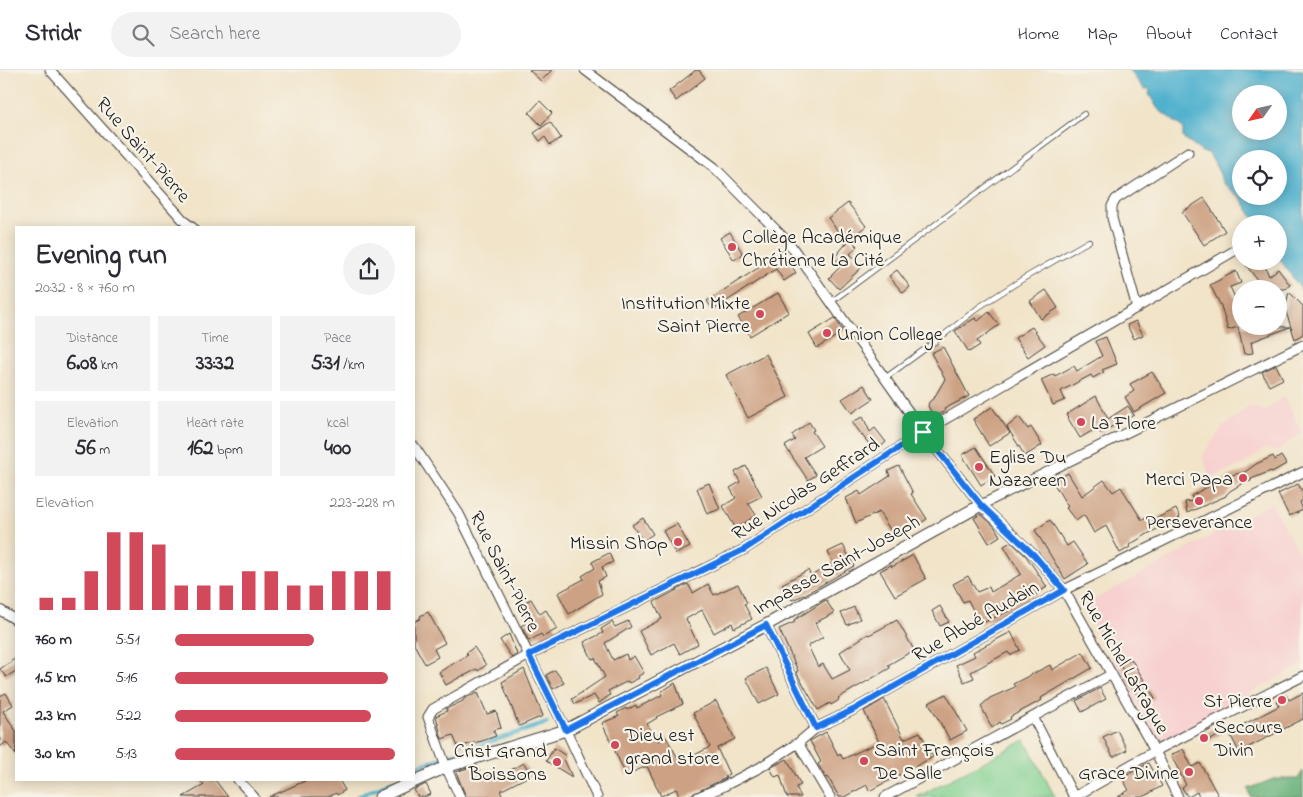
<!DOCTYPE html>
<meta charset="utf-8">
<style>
:root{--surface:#fff;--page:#f2f2f3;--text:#2b2b33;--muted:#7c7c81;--line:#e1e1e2;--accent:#d1495b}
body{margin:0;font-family:"Indie Flower",sans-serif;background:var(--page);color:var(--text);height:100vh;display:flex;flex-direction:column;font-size:19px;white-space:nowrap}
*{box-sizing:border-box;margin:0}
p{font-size:16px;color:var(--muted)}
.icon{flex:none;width:28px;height:28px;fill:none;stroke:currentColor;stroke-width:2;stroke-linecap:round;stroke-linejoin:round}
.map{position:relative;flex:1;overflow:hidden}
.details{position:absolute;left:15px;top:156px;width:400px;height:555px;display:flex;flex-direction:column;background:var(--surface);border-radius:0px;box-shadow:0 2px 12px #0003}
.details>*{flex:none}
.needle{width:32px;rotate:236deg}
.tools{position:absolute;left:1232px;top:15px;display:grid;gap:10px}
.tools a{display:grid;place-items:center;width:55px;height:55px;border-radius:50%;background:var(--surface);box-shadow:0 2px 12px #0003;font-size:25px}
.pin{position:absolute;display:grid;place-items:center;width:42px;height:42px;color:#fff;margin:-21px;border-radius:10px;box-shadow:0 2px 8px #0006}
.round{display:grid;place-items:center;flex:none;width:52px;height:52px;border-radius:26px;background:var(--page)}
.overview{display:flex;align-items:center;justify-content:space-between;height:85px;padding:0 20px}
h1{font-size:28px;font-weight:700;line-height:38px}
.figures{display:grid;grid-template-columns:repeat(3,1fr);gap:8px;height:85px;padding:5px 20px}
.figures div{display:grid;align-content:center;border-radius:0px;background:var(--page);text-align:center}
.figures b{font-size:21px;font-weight:700}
.figures small{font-size:14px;font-weight:400}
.figures p{font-size:14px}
.chart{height:140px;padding:10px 20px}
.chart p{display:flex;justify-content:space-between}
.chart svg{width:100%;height:90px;margin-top:5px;stroke:var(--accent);stroke-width:6}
ul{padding:0 20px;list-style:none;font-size:16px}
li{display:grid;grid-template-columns:80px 60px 1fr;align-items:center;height:38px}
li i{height:12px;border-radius:6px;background:var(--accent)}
header{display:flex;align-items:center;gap:30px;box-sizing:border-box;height:70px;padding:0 25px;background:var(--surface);border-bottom:1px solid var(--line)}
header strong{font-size:24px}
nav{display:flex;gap:28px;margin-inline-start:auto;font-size:18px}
.search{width:350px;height:45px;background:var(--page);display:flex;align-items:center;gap:12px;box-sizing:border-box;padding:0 18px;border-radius:28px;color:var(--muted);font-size:19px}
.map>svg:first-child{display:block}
</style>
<header>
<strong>Stridr</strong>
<div class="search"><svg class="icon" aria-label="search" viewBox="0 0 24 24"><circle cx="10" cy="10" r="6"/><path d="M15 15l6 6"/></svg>Search here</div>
<nav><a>Home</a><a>Map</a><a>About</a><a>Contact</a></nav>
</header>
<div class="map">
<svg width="1303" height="727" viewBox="0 0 1303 727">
<rect width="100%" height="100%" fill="#f7f3e8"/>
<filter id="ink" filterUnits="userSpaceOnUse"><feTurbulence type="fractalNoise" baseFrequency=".02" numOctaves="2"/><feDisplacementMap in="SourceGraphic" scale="10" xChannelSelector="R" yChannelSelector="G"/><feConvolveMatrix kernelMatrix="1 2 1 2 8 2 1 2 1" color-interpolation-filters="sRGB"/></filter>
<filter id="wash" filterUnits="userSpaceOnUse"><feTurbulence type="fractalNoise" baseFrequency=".0096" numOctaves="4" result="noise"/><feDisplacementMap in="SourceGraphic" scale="20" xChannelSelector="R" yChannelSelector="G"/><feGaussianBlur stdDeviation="1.12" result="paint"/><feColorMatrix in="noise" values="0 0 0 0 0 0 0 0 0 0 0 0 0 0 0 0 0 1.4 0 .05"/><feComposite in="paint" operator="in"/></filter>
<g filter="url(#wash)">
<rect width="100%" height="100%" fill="#f1e4c9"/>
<path fill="#f7d0cf" d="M1283,327L1302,362L1277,381L1265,378L1246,393L1210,408L1203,386L1222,358L1249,336L1266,341Z
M1271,433L1303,490V594L1159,674L1083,536Z"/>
<path fill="#83d191" stroke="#507656" d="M1025,670L1055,727H917Z"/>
<path fill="#6ab37b" stroke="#43684c" d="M1303,701V727H1251L1248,719L1273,709H1298Z"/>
<path fill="#4eb0cd" stroke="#356674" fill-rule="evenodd" d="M1129,0H1303V222L1279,188V154H1257L1241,128L1222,112L1220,104L1209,83L1202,82L1183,68V58L1158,39L1149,24L1150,21L1148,18L1145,20ZM1241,24H1279V61H1241ZM1241,89H1279V126H1241Z"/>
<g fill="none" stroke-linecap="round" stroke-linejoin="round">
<path stroke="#4eb0cd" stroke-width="4" d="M414,697L547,653
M357,727L394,710"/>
</g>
<g id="blocks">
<path fill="#cda183" d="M529,0H552L541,11Z
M696,0H699L705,8L676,31L669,21Z
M540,31L552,43L541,55L529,43Z
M550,52L561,68L550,75L545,67L540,71L534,63Z
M1204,128L1225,161L1204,175L1182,142Z
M848,133L866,156L846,172L828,148Z
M730,162L743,184L734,190L720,168Z
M850,169L857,176L850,184L863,196L839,219L829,208L842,195L834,188Z
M783,182L796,203L784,211L776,199L713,240L707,231Z
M1243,191H1263L1269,206L1278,199L1290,215L1285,219H1264Z
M897,200L910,217L903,223L889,206Z
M1236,201L1241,213L1230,217L1241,240V256H1240L1290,257L1251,272L1253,283L1244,284L1238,257L1228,260L1221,236L1210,215Z
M1046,220L1058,238L1041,249L1030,231Z
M1289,222L1303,236V264L1295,269L1285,239Z
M778,223L789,242L750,266L738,247Z
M989,242L999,255L977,271L980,275L969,282L955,261L975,248L978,251Z
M835,248L843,262L817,278L809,264Z
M1136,251L1143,265L1134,269L1127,255Z
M1032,257L1045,275L1028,287L1015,268Z
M1106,267L1117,294L1102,300L1104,302L1093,308L1091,305L1061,321L1065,330L1053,335L1041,310L1054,304L1055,306L1074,296L1077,301L1102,286L1095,271Z
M943,277L969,326L944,339L945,341L934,347L928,336L929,332L934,328L945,309L931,283Z
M766,284L788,327L748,348L726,305Z
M1276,295L1283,309L1269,316L1262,302Z
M1152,302L1166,323L1134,342L1125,327L1134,321L1130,314Z
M864,315L873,329L852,343L842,329Z
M1096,326L1108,349L1128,336L1134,345L1100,363L1097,358L1080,368L1066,345Z
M992,337L1010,363L989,376L973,349Z
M863,347L870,362L875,358L886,372L875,382L852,352Z
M1019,347L1028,359L1031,357L1042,375L1025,386L1007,357Z
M809,352L814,360L812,361L822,376L804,387L816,405L808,410L785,376L795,370L792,365Z
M976,377L995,406L981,415L962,385Z
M1273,386L1275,390L1281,386L1286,394L1272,402L1271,401L1251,409V411L1243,413L1230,421L1226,425V426L1187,443L1185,432L1194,431L1191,426L1209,416L1211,418L1232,405L1245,402L1256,394Z
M746,396L762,426L748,433L756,445L736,459L723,436L736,428L730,418L740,412L735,402Z
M899,396L913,423L911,424L927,449L912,459L910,456L894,466L879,442L856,453L846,428L859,421L861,425L890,406L888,401Z
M1068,403L1082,426L1104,410L1113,422L1121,417L1142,450L1151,446L1153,450L1176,439L1180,447L1177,450L1151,462L1129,475L1130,477L1120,483L1106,456L1094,463L1084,445L1076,451L1066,438L1068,437L1053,412Z
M709,413L720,439L707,444L697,418Z
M1298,414L1303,422V430L1300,432L1303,440L1289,446L1278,424Z
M981,444L994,456L1000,466L989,473L974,448Z
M643,448L653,464L643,471L632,455Z
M1050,450L1067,476L1073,472L1088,494L1065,509L1035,460Z
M677,454L690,477L676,484L663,461Z
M1011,472L1026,486L1047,517L1009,541L980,554L968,530L963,532L953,514L968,506L977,522L989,517L991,522L1021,504L1004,476Z
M843,475L854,496L804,525L792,530L782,514L808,500L811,506L833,493L828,482Z
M609,483L613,492L602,497L606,507L598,511L602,524L569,544L558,523L584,509L582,506L595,498L592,492Z
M913,485L926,509L895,526L880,501L891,495L892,497Z
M688,514L693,523L708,514L714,525L738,514L747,533L744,534L752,549L734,558L732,553L714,563L702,540L686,549L698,574L680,584L674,573L651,585L639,561L662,549L654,532Z
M531,529L540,544L546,540L557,559L543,567L541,564L529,571L521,556L531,550L522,534Z
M826,530L834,543L815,553L823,567L808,576L818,597L823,594L832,609L850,600L840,582L868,564L869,565L897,550L914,580L888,595L890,598L838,628L839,630L831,635L830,633L818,640L796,602L798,601L779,559L795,552L794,550Z
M940,536L949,552L940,556L932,541Z
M854,537L860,549L847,555L841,543Z
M428,542L445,573L434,579L438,587L425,594L414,574V552L421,548L420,546Z
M628,551L631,557L605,573L613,590L626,584L628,590L634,586L644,603L638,606L639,608L629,613L628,611L608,621L610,625L599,633L594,625L575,634L572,629L605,607L595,588L592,589L584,572L603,563L601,559L612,552L615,557Z
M1011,562L1020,580L1010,585L1008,582L971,602L974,608L964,612L956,595L975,586L973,582Z
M509,564L517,584L512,588L500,570Z
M474,577L486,595L478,601L477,599L464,606V605L446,615L439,602L468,585L466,583Z
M1083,582L1092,598L1041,628L1042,630L1010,647L1011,649L1001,654L1000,652L992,658L981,636L990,628L1015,617L1013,614L1050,595L1052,600Z
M16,588V601L6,607L0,599Z
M1131,589L1155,628L1143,635L1120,595Z
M766,598L779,624L759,634L746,608Z
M524,599L543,646L519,656L502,612Z
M555,600L564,613L553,619L546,605Z
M675,613L683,634L656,647L657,648L647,654L658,671L666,667L679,690L687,685L689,688L710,677L693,643L716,631L735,669L717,678L729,704L725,706L726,708L686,727H680L676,719L661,726L647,696L626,705L602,653L619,646L617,643L626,638L627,640L636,635L637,638L662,625L661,622Z
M1100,618L1106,629L1082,642L1076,631Z
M6,623L13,635L3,641L16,661V685L6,672L0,677V626Z
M478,623L487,644L496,641L501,658L493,660L496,666L482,671L458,677L453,665L442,669L436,646L447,641L446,639L463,631V630L467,627Z
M1303,623V649L1239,682L1229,662L1279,636L1276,631L1286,625L1289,630Z
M946,624L967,661L950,670L929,633Z
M884,629L904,669L920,662L933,687L869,721L867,715L844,727H839L828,707L826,708L818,694L821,692L810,671L826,662L838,685L840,683L843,689L879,672L864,641Z
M1217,656L1221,664L1209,671L1205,663Z
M1117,660L1127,680L1113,687L1103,667Z
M554,678L566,686L564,689L572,707L546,691Z
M1183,679L1192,697L1200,693L1219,727H1199L1197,722L1188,727L1182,718L1186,715L1171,685Z
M787,689L801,715L796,717L801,727H787L780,705L775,707L770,698Z
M524,693L531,705L500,721L503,727H466L456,702L477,695L482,708L500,700L501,705Z
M1149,693L1162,716L1143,727H1118L1129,720L1122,708Z
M199,710H215L228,727H183L204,715Z
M307,710H339L345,720L337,725L336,723L328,727H269Z
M426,714L431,724L424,727H418L414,720Z"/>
</g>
</g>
<g filter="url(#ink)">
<use href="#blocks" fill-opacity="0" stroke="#3c3a36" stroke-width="1"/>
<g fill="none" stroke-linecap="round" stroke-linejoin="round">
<g stroke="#3c3a36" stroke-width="6">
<path id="service" d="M831,232L1084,44
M885,308L936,271L979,237L1026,207L1089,171"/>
</g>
<g stroke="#3c3a36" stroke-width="11">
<path id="minor" d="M50,0L185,152L193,158
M585,0L714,97L789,173L923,362L981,435L1034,485L1064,520L1155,681L1178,727
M1137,238L1112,148V136L1116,129L1188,82
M414,376L459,444L566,660L597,727
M981,435L1303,275
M0,540L16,550
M766,555L816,658
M1033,647L1074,727
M798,673L830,727
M238,710L254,727
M460,727L446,697L428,647L433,639L529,585L745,479L923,362L1241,177
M698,727L722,717L759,698L798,673L816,658L853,640L1064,520L1303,402
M885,727L1112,604
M1074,727L1155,681L1303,606"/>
</g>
<g stroke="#3c3a36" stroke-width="13">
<path id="tertiary" d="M380,727L446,697L566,660L766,555L981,435"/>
</g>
<use href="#service" stroke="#fff" stroke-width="4.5"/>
<use href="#minor" stroke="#fff" stroke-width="9"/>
<use href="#tertiary" stroke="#fff" stroke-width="11"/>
</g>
</g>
<g fill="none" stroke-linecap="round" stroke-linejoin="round" filter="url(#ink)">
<g stroke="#fff" stroke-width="10">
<path id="route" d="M923,362L981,435L1034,485L1064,520L853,640L816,658L766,555L566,660L529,585L745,479Z"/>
</g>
<use href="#route" stroke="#1a73e8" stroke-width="6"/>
</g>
<g fill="#d1495b" stroke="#f7f3e8" stroke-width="2">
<circle cx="732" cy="177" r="5"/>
<circle cx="760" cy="244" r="5"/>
<circle cx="827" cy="263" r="5"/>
<circle cx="1081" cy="352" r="5"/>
<circle cx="979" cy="397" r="5"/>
<circle cx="1243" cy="408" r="5"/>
<circle cx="1199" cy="431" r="5"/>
<circle cx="678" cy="472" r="5"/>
<circle cx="1282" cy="630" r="5"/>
<circle cx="1204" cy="668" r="5"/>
<circle cx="615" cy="675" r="5"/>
<circle cx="864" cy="691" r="5"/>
<circle cx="557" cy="692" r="5"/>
<circle cx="1189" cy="702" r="5"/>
</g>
<g text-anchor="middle" stroke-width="4.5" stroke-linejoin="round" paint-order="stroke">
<g font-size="20" fill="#1c1c1c" stroke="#f7f3e8">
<text transform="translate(144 79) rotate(49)" y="7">Rue Saint-Pierre</text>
<text transform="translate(805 418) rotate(-33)" y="7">Rue Nicolas Geffrard</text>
<text transform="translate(836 494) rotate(-29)" y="7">Impasse Saint-Joseph</text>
<text transform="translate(506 501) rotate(63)" y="7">Rue Saint-Pierre</text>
<text transform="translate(975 550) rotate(-30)" y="7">Rue Abbé Audain</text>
<text transform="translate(1125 592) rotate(60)" y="7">Rue Michel Lafrague</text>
</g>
<g font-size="20" fill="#1c1c1c" stroke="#f7f3e8" text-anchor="start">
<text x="742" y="173">Collège Académique<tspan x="742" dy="23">Chrétienne La Cité</tspan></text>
<text x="750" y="239" text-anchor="end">Institution Mixte<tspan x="750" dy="23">Saint Pierre</tspan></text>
<text x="837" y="270">Union College</text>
<text x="1091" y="359">La Flore</text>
<text x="989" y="393">Eglise Du<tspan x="989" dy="23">Nazareen</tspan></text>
<text x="1233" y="415" text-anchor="end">Merci Papa</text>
<text x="1199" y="458" text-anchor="middle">Perseverance</text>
<text x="668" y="479" text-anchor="end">Missin Shop</text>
<text x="1272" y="637" text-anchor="end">St Pierre</text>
<text x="1214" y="663">Secours<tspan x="1214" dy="23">Divin</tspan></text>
<text x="625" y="671">Dieu est<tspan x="625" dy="23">grand store</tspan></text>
<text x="874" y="686">Saint François<tspan x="874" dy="23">De Salle</tspan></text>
<text x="547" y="687" text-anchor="end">Crist Grand<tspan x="547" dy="23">Boissons</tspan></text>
<text x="1179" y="709" text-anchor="end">Grace Divine</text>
</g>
</g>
</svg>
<div class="tools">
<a><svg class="needle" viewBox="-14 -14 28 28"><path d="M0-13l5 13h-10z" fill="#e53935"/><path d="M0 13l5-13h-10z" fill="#7c7c81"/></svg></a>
<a><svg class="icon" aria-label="locate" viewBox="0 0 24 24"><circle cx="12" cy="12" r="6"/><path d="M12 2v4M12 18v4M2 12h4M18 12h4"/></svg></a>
<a>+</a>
<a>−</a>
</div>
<div class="pin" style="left:923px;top:362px;background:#1e9e55"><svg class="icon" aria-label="arrive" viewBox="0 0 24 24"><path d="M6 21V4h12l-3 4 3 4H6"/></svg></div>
<section class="details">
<div class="overview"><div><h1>Evening run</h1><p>20:32 · 8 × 760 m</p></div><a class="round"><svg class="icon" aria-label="share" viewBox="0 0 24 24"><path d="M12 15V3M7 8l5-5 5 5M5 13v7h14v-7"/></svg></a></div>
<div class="figures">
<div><p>Distance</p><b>6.08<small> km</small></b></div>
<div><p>Time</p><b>33:32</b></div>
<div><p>Pace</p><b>5:31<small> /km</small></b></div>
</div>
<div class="figures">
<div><p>Elevation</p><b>56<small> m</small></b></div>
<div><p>Heart rate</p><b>162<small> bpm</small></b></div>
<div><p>kcal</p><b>400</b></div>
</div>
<div class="chart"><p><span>Elevation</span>223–228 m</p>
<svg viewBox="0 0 160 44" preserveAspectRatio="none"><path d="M5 44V38M15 44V38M25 44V25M35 44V6M45 44V6M55 44V12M65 44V32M75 44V32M85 44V32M95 44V25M105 44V25M115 44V32M125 44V32M135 44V25M145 44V25M155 44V25"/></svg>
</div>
<ul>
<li><b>760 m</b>5:51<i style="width:63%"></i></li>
<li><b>1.5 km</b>5:16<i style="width:97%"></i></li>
<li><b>2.3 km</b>5:22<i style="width:89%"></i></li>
<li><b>3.0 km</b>5:13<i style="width:100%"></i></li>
</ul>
</section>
</div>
